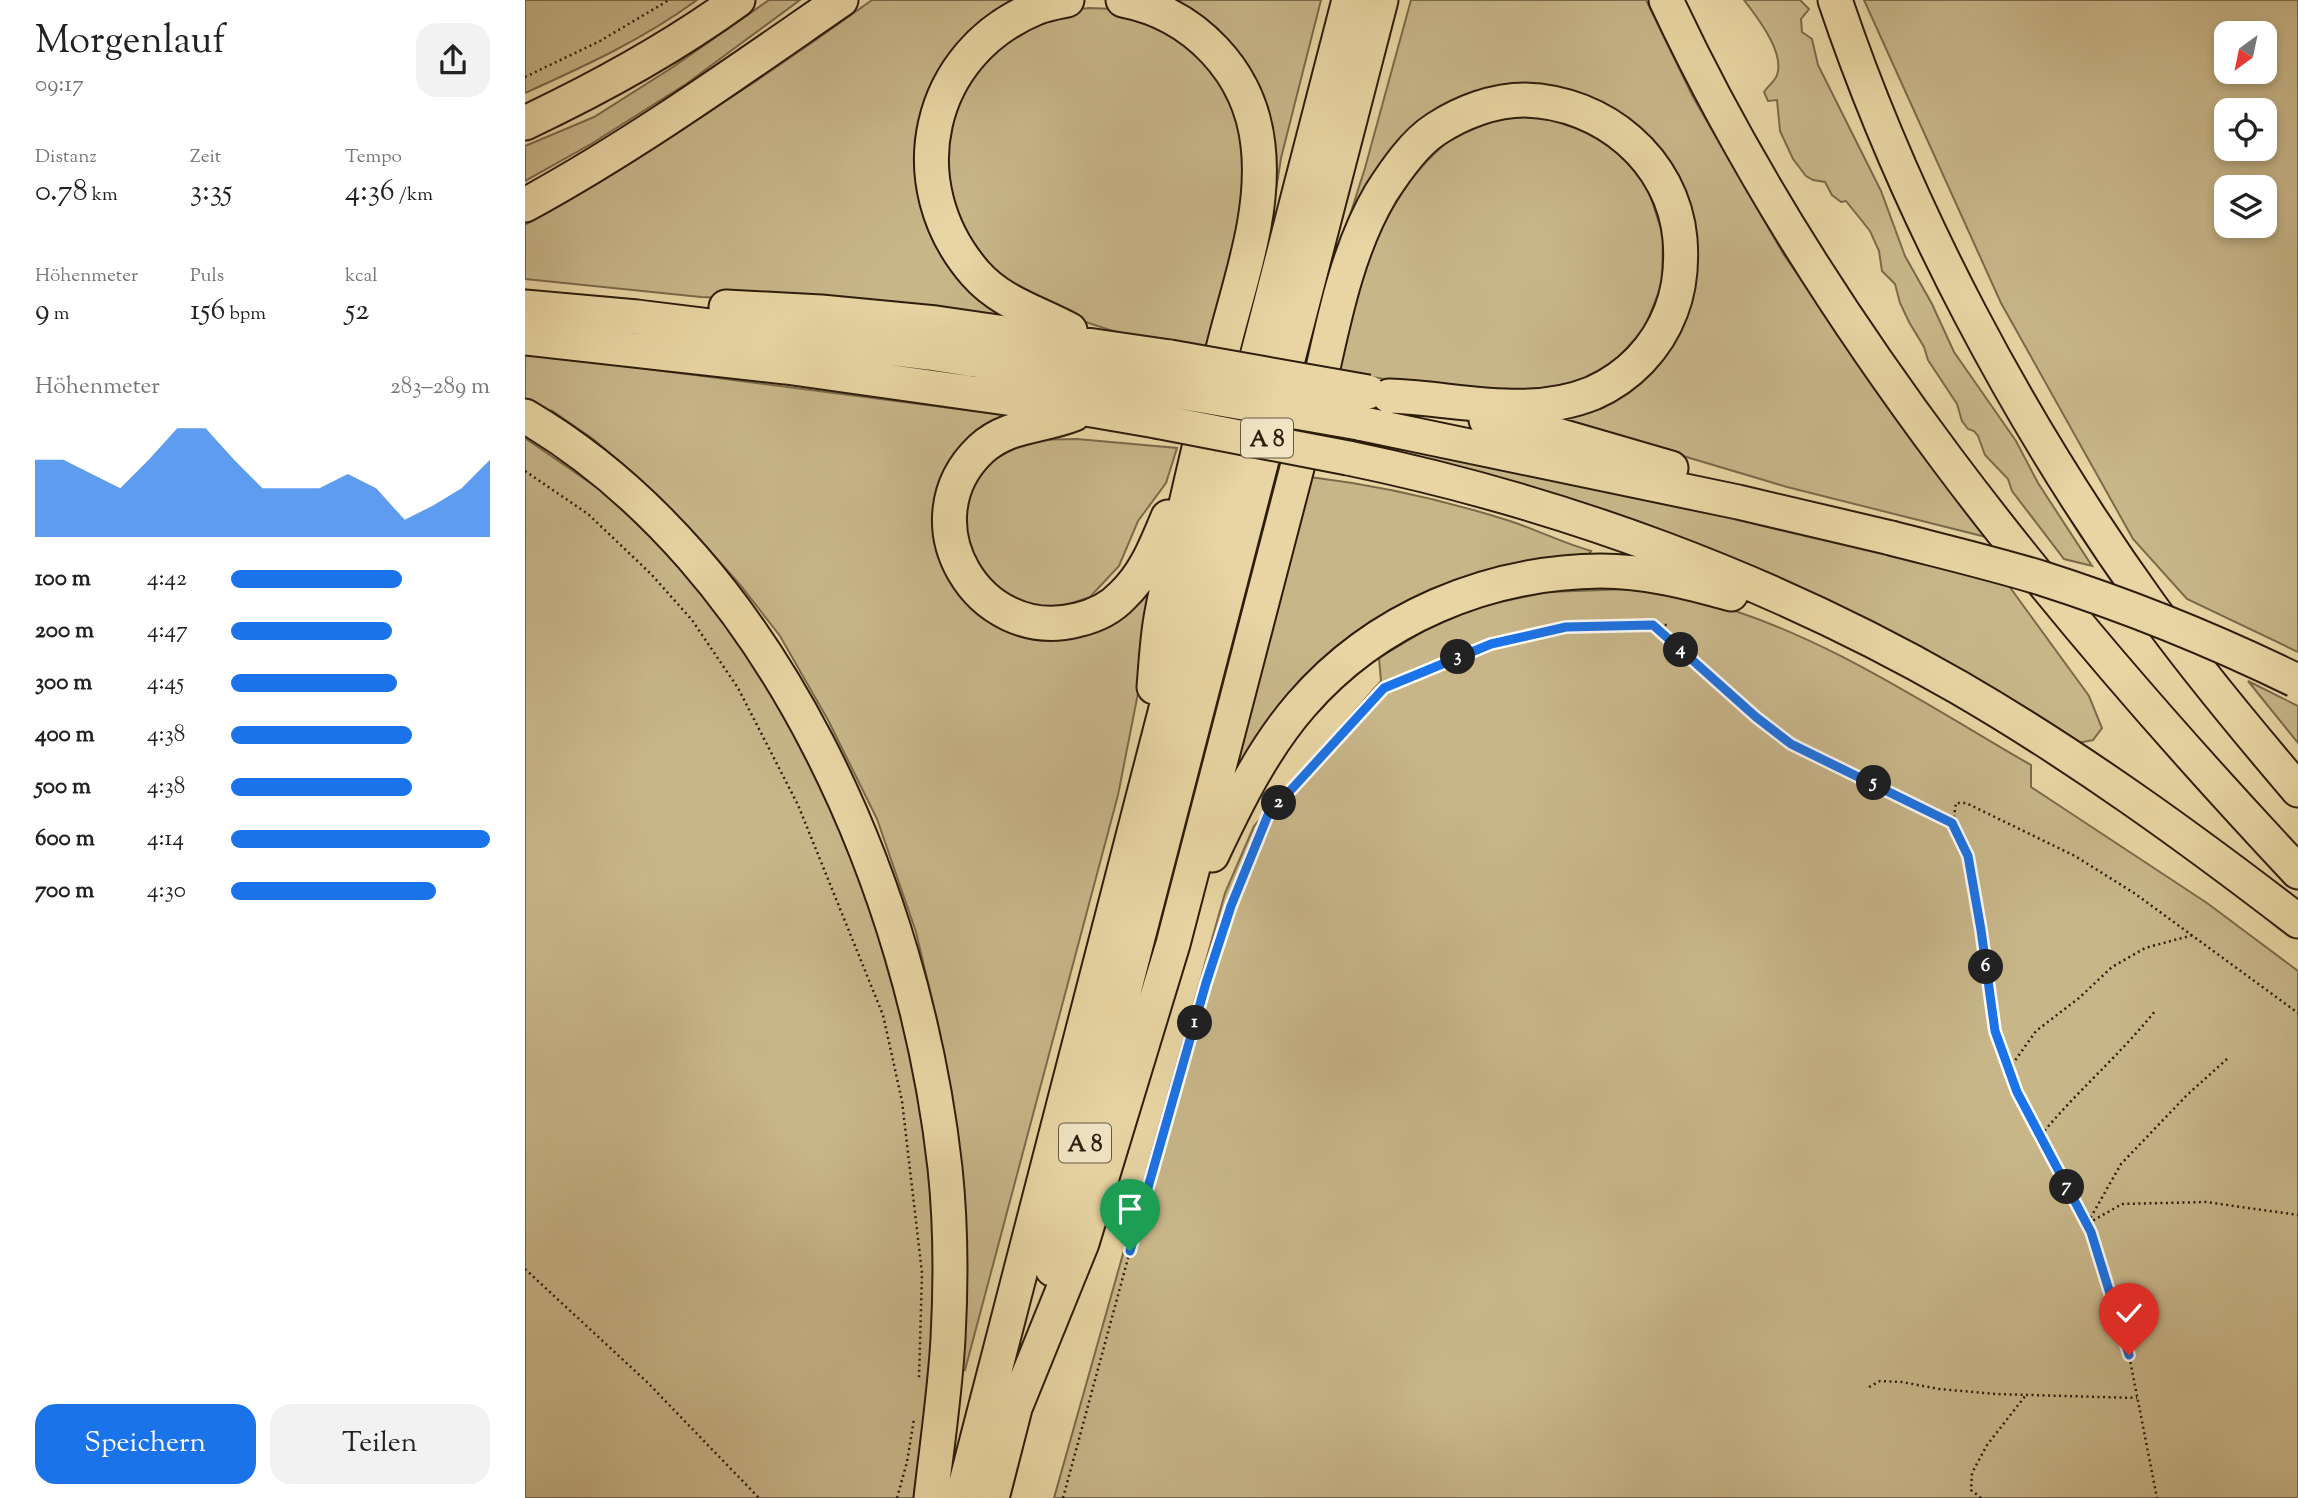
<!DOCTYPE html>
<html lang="de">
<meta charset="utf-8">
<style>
:root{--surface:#fff;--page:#f2f2f2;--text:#222;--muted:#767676;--accent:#1a73e8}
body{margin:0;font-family:"Sorts Mill Goudy",serif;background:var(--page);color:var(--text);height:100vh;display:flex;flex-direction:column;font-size:26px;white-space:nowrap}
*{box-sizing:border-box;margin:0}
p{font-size:23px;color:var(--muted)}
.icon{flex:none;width:38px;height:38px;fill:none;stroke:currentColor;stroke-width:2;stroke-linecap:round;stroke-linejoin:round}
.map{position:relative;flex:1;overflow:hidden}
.drawer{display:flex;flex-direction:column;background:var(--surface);width:525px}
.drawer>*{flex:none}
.needle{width:46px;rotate:213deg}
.fabs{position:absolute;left:1689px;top:21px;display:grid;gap:14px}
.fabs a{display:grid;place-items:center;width:63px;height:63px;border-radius:14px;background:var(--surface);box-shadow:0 4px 10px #0003;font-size:35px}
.pin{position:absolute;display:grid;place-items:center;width:60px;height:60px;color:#fff;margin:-72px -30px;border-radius:50% 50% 50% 0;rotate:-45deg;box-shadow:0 0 7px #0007}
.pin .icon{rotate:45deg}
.km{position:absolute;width:35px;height:35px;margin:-18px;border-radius:50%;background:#222;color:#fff;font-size:19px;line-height:35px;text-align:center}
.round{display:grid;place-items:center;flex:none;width:74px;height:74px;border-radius:21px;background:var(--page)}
.summary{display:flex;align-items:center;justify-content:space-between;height:119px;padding:0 35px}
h1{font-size:38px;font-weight:600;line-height:52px}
.metrics{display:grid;grid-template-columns:repeat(3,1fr);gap:10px;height:119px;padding:7px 35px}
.metrics div{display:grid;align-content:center}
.metrics b{font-size:30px;font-weight:600}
.metrics small{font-size:19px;font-weight:400}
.metrics p{font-size:19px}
.chart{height:196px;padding:14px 35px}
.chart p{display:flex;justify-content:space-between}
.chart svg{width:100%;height:126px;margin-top:7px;fill:var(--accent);opacity:.7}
.cta{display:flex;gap:14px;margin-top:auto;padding:14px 35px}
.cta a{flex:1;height:80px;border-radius:21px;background:var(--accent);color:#fff;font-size:28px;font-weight:600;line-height:80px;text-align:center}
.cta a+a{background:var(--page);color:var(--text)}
ul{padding:0 35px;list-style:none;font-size:23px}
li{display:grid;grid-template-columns:112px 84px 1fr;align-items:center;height:52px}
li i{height:18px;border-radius:9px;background:var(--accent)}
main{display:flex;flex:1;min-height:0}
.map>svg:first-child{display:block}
</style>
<main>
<section class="drawer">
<div class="summary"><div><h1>Morgenlauf</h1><p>09:17</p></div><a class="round"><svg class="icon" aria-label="share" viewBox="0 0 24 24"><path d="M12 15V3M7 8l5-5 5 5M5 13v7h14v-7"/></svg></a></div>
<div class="metrics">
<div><p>Distanz</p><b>0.78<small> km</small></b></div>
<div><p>Zeit</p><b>3:35</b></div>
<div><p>Tempo</p><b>4:36<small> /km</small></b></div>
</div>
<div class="metrics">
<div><p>Höhenmeter</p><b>9<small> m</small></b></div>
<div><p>Puls</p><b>156<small> bpm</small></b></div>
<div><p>kcal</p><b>52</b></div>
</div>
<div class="chart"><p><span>Höhenmeter</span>283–289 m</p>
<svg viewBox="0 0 160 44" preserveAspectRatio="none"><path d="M0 44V17L10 17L20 22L30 27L40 17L50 6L60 6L70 17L80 27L90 27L100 27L110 22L120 27L130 38L140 33L150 27L160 17V44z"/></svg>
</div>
<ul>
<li><b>100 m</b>4:42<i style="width:66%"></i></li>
<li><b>200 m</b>4:47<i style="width:62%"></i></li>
<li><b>300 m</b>4:45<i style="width:64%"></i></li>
<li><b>400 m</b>4:38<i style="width:70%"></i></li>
<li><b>500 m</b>4:38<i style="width:70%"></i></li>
<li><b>600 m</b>4:14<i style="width:100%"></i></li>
<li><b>700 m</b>4:30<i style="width:79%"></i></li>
</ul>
<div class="cta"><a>Speichern</a><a>Teilen</a></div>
</section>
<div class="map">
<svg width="1773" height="1498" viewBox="0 0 1773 1498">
<rect width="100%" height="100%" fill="#e8d5a3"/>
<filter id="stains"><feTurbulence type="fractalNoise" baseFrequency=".00286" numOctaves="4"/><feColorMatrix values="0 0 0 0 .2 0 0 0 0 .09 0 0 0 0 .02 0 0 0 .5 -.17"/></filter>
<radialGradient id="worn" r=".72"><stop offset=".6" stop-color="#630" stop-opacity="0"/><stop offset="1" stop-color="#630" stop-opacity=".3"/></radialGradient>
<path fill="#c8b689" stroke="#7a6a4a" stroke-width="2" fill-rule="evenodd" d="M0,0H172C119,39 60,66 0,93Z
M244,0H275L161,84L66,144L0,181V146L69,117L148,67Z
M347,0H501L396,135L483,318L295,302L176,297L0,279V225C119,156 235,81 347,0Z
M637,0H796L756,158L743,242L714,354L744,144Z
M886,0H1121L1168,97L1259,255L1410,471L1461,537L1262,487L1034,419L1089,395L1164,239L1079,112H923L805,278L840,168Z
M1219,0H1275L1284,9L1276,19L1277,32L1287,39L1293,65L1356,191L1380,256L1407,304L1429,352L1491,441L1513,483L1567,566L1539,559L1487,491L1483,479L1460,455L1453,436L1449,431L1443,429L1437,421L1432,404L1403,360L1399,347L1384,322L1375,303L1370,284L1357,271L1354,251L1345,231L1321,201L1316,202L1307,195L1300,182L1288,180L1281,176L1268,159L1255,131L1252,100L1243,101L1239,92C1243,86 1250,81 1252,75C1260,52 1232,17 1219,0Z
M1339,0H1773V652L1662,599L1608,539L1476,303ZM1701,33H1740V72H1701ZM1701,110H1740V149H1701ZM1701,187H1740V226H1701Z
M564,8L590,9L666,42L713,106L724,181L686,349L642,345L585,330L530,312L469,276L422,201L423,118L467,46L547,10Z
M1004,116L1053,125L1094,151L1123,189L1138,235L1137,284L1119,329L1087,365L1045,389L943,395L811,370C830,295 849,217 903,160C915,148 926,137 941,130C961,120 983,118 1004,116Z
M0,355L61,361L495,417L417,508L491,627L637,571L593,795L440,1370L432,1368L435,1168L415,1033L391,932L352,819L303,720L255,636L216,586L171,535L107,472L68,439L26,410L36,427L0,403Z
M830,435L1363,550L1484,586L1564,696L1577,728L1568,740L1553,743L1431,671L827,446Z
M0,438L80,493L157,567L223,655L277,748L317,834L353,926L389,1059L406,1168L410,1331L398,1498H0Z
M552,439L652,448L641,483L613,521L594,566L565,597L527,610L483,598L452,569L440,528L439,500L464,463L483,452L505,440Z
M785,477C851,485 922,501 985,521C1012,530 1038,543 1066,551L1059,561L888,602L694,822Z
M1105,589C1130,594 1155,596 1179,602C1293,631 1405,707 1506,765V787L1682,903L1773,971V1498H529L700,893L729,826L856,681L854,658L907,626L957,606L1022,592Z
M1723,681L1773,706V743Z"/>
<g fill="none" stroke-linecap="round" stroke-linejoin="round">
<g stroke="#2d1d0c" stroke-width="37">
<path id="highway" d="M542,0C532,2 520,4 511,8C401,53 373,184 450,273C476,303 512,312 545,330
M598,0C670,14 725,72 733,145C741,213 714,284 698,349C682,414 666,479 652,545C646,570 640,594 636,618C632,641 631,664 629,687
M1141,0C1291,322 1531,614 1773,872
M1310,0C1381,211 1494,423 1624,604C1670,668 1721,729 1773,790
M0,123C74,88 147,48 213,0
M0,205C110,145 213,71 316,0
M0,307L112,317L404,353L638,389
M201,307L296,312L411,323L645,357
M0,338L261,367L561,409L631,421
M549,414C517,427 483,424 456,449C380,521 453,645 552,620C570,616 586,608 598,595C621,573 631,545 643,517
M0,416C250,563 389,890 420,1168C426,1224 426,1283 423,1339C420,1392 412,1445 406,1498
M961,420L1036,436L1146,468
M834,423L1213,502L1366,538
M823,458C1036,502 1245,579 1433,687C1552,756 1664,837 1773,921
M687,855C712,802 738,749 776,705C851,618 963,572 1076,571C1120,571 1164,582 1206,594
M527,1269C639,846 745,423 856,0
M490,1408L557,1243L648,944L798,368C811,309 825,245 856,193C870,171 889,143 911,129C937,112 969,100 1000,100C1078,102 1148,160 1155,239C1157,264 1155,288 1146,311C1132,348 1104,377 1068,393C1002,420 931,398 864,396
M437,1498L824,0
M467,1498L495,1389"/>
</g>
<path stroke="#2d1d0c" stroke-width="2.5" stroke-dasharray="2 3.5" stroke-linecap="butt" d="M0,77L75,41L144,0
M0,471L63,514L126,574L167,620L213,688L273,805L358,1015L377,1101L397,1273L394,1378
M1128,625L1231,717L1266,744L1428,823L1443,856L1456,930L1470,1031L1492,1092L1566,1232L1604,1355L1632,1498
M1428,823L1431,803H1441L1550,856L1609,893L1773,1013
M1702,1059L1662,1095L1596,1164L1562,1224L1597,1204L1681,1202L1773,1215
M1484,1069L1511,1031L1554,998L1587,967L1620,948L1668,935
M1516,1135C1552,1091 1595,1055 1630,1011
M0,1269L122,1382L234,1498
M1344,1387L1355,1381L1377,1382L1414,1389L1471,1394L1612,1398
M372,1498L382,1462L389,1419
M538,1498L605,1251L681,983L706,906L743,815L859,688L966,644L1041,627L1143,625
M1456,1498L1446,1490L1447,1473L1462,1445L1501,1395"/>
<use href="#highway" stroke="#e8d5a3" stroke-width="33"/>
<g stroke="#2d1d0c" stroke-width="37" stroke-linecap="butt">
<path id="highway-bridge" d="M645,357L843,392
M638,389L834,423
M631,421L823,458
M1366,538C1416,551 1467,563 1516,578C1604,606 1688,640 1770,680"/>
</g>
<use href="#highway-bridge" stroke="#e8d5a3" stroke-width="33"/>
</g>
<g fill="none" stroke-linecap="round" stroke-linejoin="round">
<g stroke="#fff" stroke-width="14">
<path id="route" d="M605,1251L681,983L706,906L743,815L859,688L966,644L1041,627L1128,625L1231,717L1266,744L1427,823L1443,856L1456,930L1470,1031L1492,1092L1566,1232L1604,1355"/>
</g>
<use href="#route" stroke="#1a73e8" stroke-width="9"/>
</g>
<g text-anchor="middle" stroke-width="7" stroke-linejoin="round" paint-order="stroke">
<g fill="#f0e4c3" stroke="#685943" stroke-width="2">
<rect x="716" y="418.5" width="52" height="39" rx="5"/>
<rect x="534" y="1123.5" width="52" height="39" rx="5"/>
</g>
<g font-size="23" font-weight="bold" fill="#2d1d0c">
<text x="742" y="446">A 8</text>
<text x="560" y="1151">A 8</text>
</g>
</g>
<rect width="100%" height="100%" filter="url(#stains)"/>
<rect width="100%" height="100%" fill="url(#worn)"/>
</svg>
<div class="fabs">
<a><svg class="needle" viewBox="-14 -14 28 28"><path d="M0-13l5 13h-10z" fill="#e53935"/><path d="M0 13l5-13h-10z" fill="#767676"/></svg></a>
<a><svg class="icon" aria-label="locate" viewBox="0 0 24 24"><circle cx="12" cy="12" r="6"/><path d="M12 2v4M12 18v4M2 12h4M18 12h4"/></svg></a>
<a><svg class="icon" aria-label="layers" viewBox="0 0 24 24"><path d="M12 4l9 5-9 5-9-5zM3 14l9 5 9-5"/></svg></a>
</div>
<div class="pin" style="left:605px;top:1251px;background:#1e9e55"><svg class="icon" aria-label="arrive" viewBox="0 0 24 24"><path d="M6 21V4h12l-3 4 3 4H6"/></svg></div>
<div class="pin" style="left:1604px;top:1355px;background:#d93025"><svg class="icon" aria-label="check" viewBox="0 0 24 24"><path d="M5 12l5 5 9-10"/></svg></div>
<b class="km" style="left:670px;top:1023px">1</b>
<b class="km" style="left:754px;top:803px">2</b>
<b class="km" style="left:933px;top:657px">3</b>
<b class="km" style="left:1156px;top:650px">4</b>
<b class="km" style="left:1349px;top:783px">5</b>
<b class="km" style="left:1461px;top:967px">6</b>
<b class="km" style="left:1542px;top:1187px">7</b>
</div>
</main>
